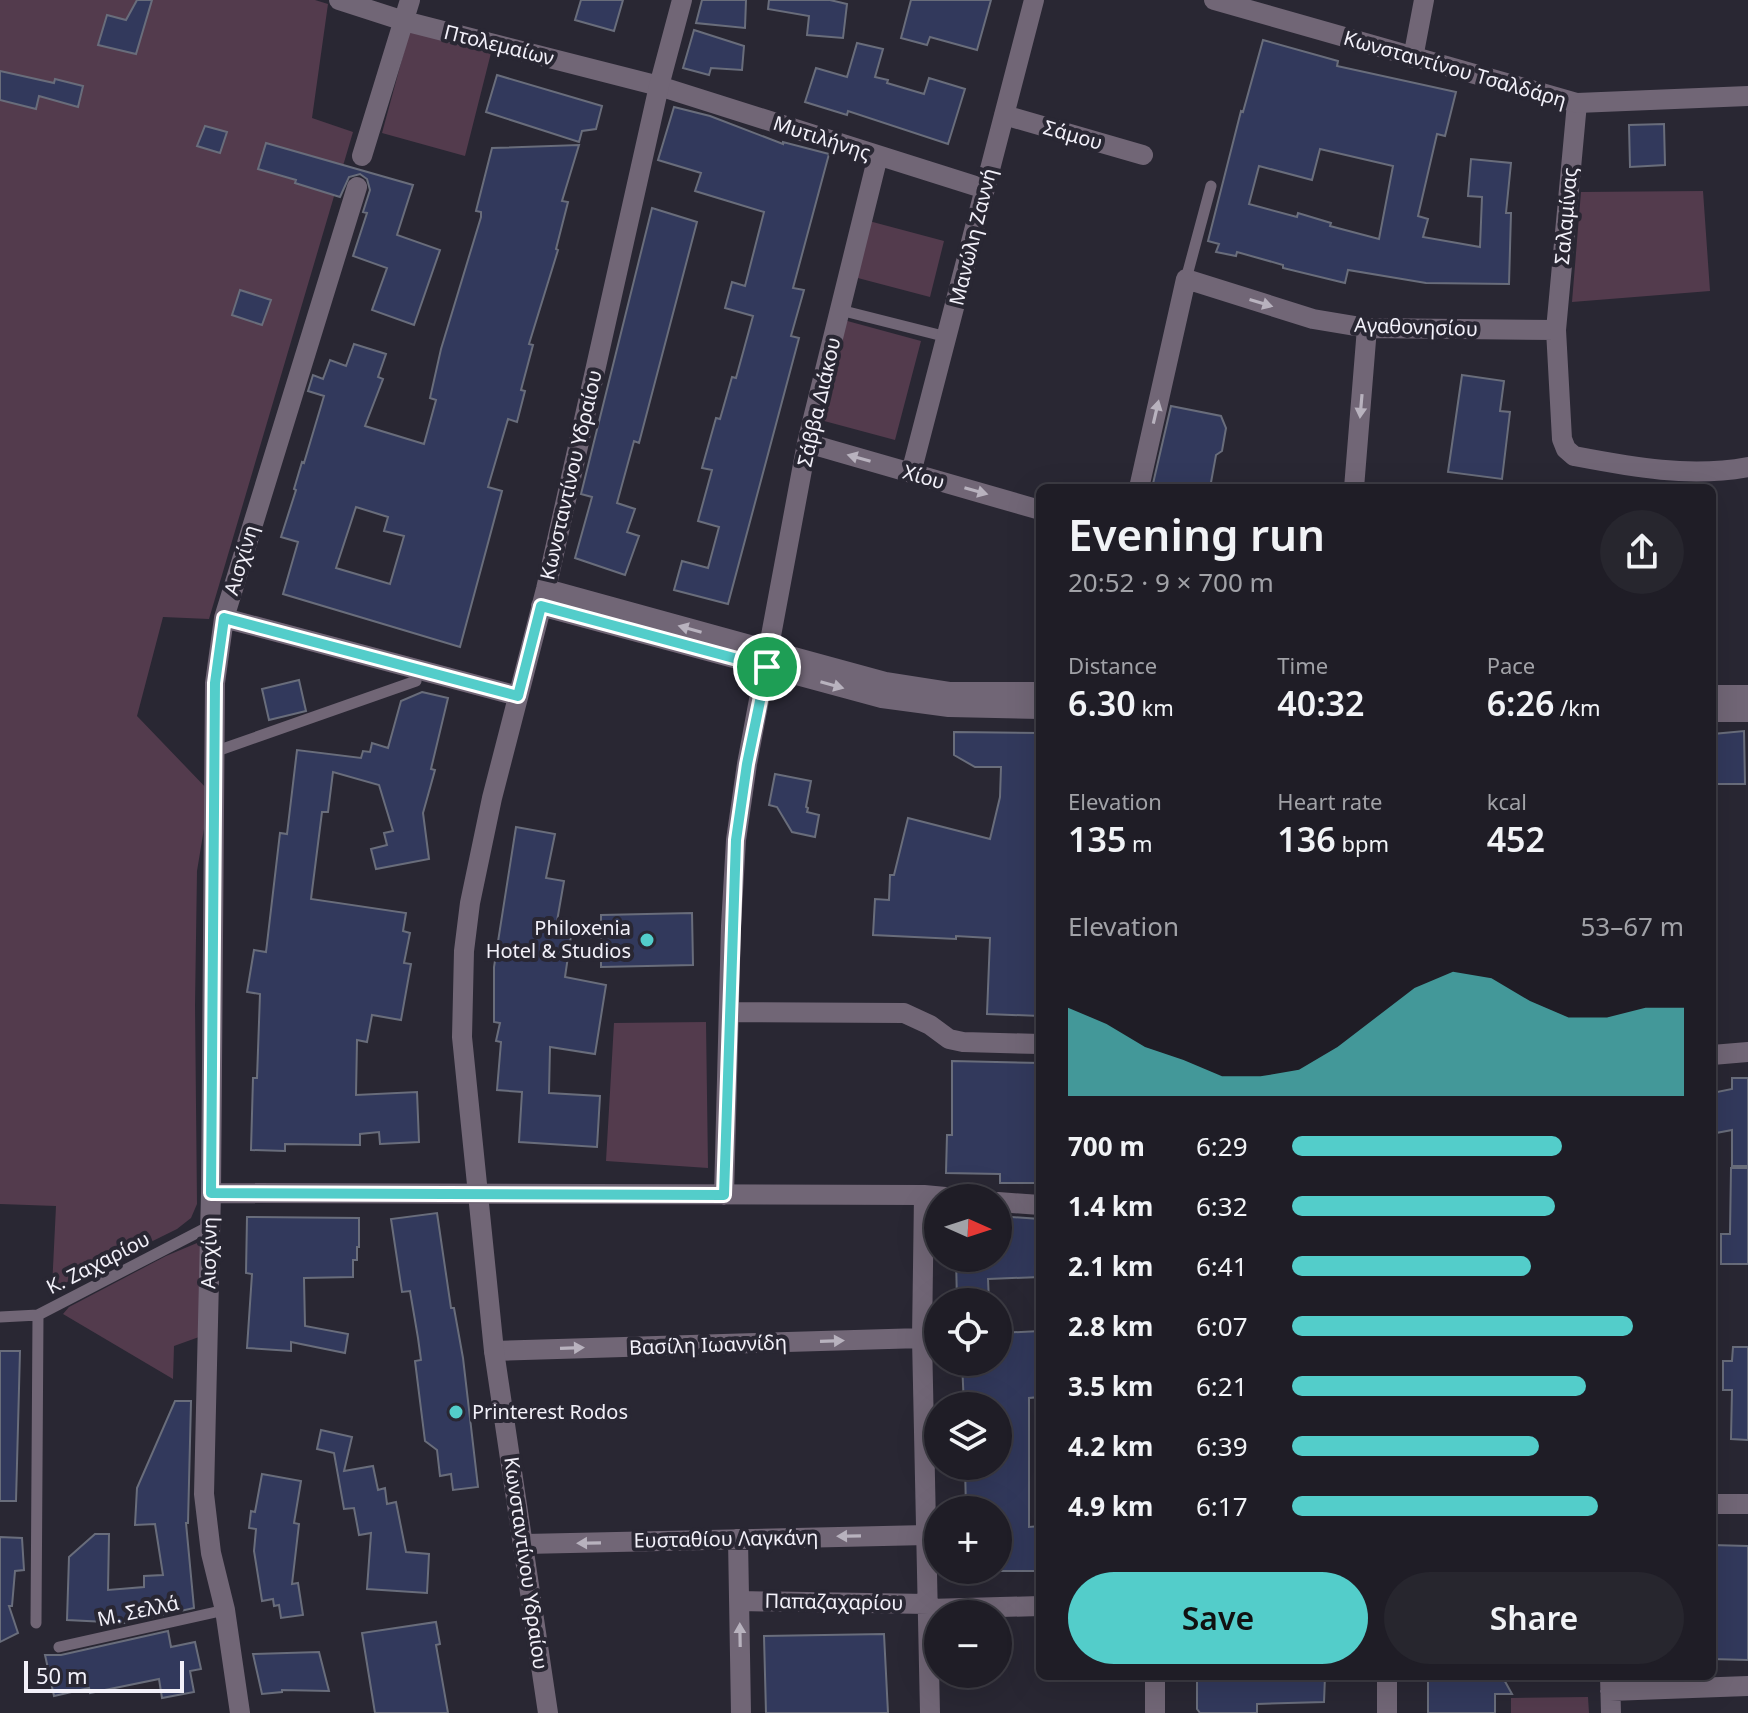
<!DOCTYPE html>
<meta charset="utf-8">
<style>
:root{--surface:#1f1d26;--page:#27262e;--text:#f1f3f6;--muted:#a1a2a7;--line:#3c3b43;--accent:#53cdca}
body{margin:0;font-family:"Noto Sans",sans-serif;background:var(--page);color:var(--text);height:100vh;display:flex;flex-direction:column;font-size:30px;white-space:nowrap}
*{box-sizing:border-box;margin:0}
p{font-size:26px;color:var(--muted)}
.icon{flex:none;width:44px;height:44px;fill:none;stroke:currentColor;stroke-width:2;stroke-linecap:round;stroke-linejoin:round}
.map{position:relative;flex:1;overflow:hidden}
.details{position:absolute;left:1036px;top:484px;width:680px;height:1196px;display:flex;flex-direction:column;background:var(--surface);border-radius:12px;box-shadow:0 8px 32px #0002,0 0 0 2px var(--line)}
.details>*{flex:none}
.needle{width:52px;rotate:93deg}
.tools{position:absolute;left:924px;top:1184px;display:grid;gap:16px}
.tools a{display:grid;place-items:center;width:88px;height:88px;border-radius:50%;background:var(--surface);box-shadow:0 8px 32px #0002,0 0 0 2px var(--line);font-size:40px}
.scale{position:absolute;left:24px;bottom:20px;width:160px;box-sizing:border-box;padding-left:8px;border:4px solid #f2f0f9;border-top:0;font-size:22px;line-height:28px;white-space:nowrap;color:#f2f0f9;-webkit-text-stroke:6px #292733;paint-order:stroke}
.pin{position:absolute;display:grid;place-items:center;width:68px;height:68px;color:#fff;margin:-34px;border:4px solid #fff;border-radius:50%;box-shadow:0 2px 8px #0007}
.round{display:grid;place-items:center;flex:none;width:84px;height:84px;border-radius:42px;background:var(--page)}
.summary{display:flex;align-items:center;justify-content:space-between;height:136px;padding:0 32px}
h1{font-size:44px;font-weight:600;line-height:60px}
.figures{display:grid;grid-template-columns:repeat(3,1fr);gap:12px;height:136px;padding:8px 32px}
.figures div{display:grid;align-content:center}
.figures b{font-size:34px;font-weight:600}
.figures small{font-size:22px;font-weight:400}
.figures p{font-size:22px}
.chart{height:224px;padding:16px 32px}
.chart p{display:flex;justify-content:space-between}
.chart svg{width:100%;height:144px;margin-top:8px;fill:var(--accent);opacity:.7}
.primary-button{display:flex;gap:16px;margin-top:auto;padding:16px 32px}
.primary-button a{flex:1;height:92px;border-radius:48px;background:var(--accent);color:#111;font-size:32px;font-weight:600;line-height:92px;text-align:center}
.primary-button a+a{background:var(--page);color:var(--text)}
ul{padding:0 32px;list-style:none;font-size:26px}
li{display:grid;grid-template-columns:128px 96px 1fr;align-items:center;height:60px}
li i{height:20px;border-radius:10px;background:var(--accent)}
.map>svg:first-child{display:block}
</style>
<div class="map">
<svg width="1748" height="1713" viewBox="0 0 1748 1713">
<rect width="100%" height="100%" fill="#292733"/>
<path fill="#533b4d" d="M0,0H315L328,4L312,118L353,132L209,619L163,617L137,716L210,792L197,871L195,1005L197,1204L191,1218L177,1229L78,1278L52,1288L56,1206L0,1204Z
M411,26L492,49L465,156L382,133Z
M1703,191L1710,291L1572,302L1581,192Z
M869,221L944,241L930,297L854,277Z
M840,319L921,341L895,440L813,418Z
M706,1022L708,1168L606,1161L614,1023Z
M197,1243L205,1248L199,1337L174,1346L173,1379L63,1314L69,1307L166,1256Z
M1588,1697L1589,1713H1511V1698Z"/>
<path fill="#32395c" stroke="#696d7b" stroke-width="2" fill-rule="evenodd" d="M137,0H152L136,54L98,45L107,15L126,20Z
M581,0H623L614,31L575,20Z
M702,0H746L745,28L696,23Z
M769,0H830L847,4L843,38L807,35L809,16L768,9Z
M911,0H991L977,50L930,37L927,45L901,38Z
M694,30L744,46L742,70L711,68L709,75L683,68Z
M1263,40L1338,61L1337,66L1456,92L1445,136L1437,134L1418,216L1428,219L1423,237L1480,247L1482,197L1468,196L1471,159L1511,163L1506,213H1511L1509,284L1426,283L1348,270L1345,283L1283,268V265L1237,252L1236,256L1216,252L1219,244L1208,241L1241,111L1243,112ZM1320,149L1393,166L1379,239L1330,226L1331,223L1298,213L1297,217L1249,204L1259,166L1312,180Z
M857,43L883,49L875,77L888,80L887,83L924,94L929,78L965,89L948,144L848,111L847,115L805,102L816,68L847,77Z
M0,71L54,83L55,79L83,86L78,107L39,96L36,109L0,100Z
M497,75L602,106L596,129L582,131L579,142L486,112Z
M674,107L710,116L783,144V142L829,154L793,288L804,290L791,336L799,338L728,604L674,590L682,561L708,568L719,527L698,521L712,470L702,468L716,418L720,419L732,377L736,378L753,316L725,308L732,282L745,286L764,212L695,191L701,173L658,160Z
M1664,124L1665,165L1630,167L1629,125Z
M205,126L227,132L220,153L197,146Z
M266,143L413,185L397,235L440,250L414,325L372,310L387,268L353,256L367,213L363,212L370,190L367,179L360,174L349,177L340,197L295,183L296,180L258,169Z
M579,145L562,201L568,202L556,249L558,250L529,344L533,345L521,390L525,391L517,422L508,419L488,487L502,491L460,647L283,594L298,542L281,537L296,490L294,489L302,462L304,463L324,396L308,391L313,375L323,379L330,360L346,366L354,344L386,354L378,377L383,379L365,426L424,444L436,400L430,398L441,349L481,217V212L476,211L492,148ZM356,507L388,517L384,531L404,536L390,584L336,568Z
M652,208L697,222L639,443L634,441L617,503L635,509L627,532L639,536L625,575L575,558L592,497L581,494Z
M240,290L271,300L262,325L232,315Z
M1462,375L1504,381L1500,411L1510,412L1502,479L1448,472Z
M1171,406L1221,416L1226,428L1222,451L1216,455L1210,488H1152Z
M299,680L306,711L269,720L262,689Z
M422,692L448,698L431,769L435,770L423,813L429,859L376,869L371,849L387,845L384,833L393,831L379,785L333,772L328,812H322L311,899L406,913L403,931L410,933L404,963L411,964L401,1020L372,1015L367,1042L357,1040L356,1095L417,1092L419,1142L380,1144L379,1132L360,1134V1145L285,1144V1151L251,1150L253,1078H257L260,994L247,992L254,950L266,952L280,833L287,834L297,750L361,758L363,751L370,752L372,743L388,748L401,701Z
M1744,731L1745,784H1713V734Z
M954,732L1040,733V1016L987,1014L990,938L956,936V939L873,935L875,899L889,900L890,875H894L908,818L990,839L1000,797L1001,767H975L954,755Z
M775,774L811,781L806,807L808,808L807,812L819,815L815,837L792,832L777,807L769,805Z
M516,827L555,834L546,878L564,881L556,927L572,929L565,977L606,985L595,1054L550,1047L549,1093L600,1096L597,1147L519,1142L522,1092L497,1090L501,1042L496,1041L500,1023L494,1022V967Z
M692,913L693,965L601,967V915Z
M952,1061L1040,1063V1183H1000V1174L946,1173L947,1135H952Z
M1732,1078H1748V1166H1732V1130L1716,1133L1712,1093L1732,1089Z
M1731,1168H1748V1264H1721V1234H1730Z
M437,1213L451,1308H454L463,1358L478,1487L453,1490L451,1474L440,1476L437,1450L425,1441L415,1361L421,1360L418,1338L410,1291L402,1292L391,1219Z
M998,1216L1040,1219V1277L988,1279L989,1302H957L956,1258H998Z
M247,1217L359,1218V1247H357V1260H353V1277L304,1278L305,1326L348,1334L345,1353L291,1342V1351L247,1348L252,1274L246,1273Z
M1040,1331V1397L1029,1398V1527L1040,1526V1571H998V1510H966L965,1466H998V1406H964L962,1362H998V1333Z
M1733,1347H1748V1440L1731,1439L1732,1390H1723V1361H1732Z
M0,1351H20L16,1501H0Z
M175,1401H191L188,1523H186L194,1608L127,1623L67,1620L69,1557L95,1534H109L108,1590L144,1587V1576L163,1575L155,1524L135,1525L137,1488Z
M321,1430L352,1437L344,1471L373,1466L378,1490L385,1488L387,1504L396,1502L406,1552L429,1554L427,1593L367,1589L371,1533L359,1535L354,1508L344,1509L334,1453L317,1449Z
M262,1474L301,1481L294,1523L299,1524L292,1584L298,1583L303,1615L281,1618L279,1605L274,1606L273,1599L262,1601L254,1551L256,1529L249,1528L251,1511L255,1512Z
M0,1537L22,1538L24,1570L15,1571L12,1606H9L18,1633L0,1642Z
M1712,1545L1748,1546V1660L1712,1659Z
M436,1622L440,1644L436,1645L448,1713H375L362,1633Z
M168,1631L171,1647L195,1642L201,1669L190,1671L194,1692L162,1698L159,1679L90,1693L89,1688L54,1696L45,1655H61Z
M884,1634L888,1713H766L764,1636Z
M319,1652L329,1691L282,1690V1692L262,1694L253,1654Z
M1197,1676H1242V1679L1325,1676L1324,1702L1257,1704V1713H1200L1197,1709Z
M1428,1676H1502L1512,1694H1495V1713H1428Z"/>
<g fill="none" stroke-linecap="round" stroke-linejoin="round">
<path stroke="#716676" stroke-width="11" d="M1186,279L1211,186
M840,310L947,337
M214,752L416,681
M0,1317L38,1315L208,1227
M36,1623L38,1315
M59,1647L225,1610"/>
<path stroke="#716676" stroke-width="20" d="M339,0L404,21L659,86L985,189
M1413,58L1424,0
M1577,103L1556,330L1562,439L1566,449L1574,456C1632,467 1689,478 1748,467
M1004,115L1143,155
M362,156L410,0
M807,443L1040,510
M911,473L1034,0
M1139,488L1186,279L1313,319L1367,328L1556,330
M1354,488L1367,328
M224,618L518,696
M730,1012L904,1013L930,1025L949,1039L963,1042L1040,1044
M1712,1055L1748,1052
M211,1193L924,1195L956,1198
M724,1195L731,926L736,840L747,764L807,443L878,156
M924,1195L922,1338L930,1713
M998,1202L1040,1205
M494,1351L922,1338
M1712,1504H1748
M738,1539L741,1713
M525,1544L927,1535
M739,1601L928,1604
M928,1609L1040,1606
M1155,1676V1713
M1387,1676V1713
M1610,1676L1611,1713
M1610,1691L1748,1686
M240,1713L225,1610L211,1553L204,1494L211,1193L215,683L224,618L357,187"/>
<path stroke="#716676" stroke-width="20" d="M1214,0L1577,103L1748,96
M546,589L885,682L949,692H1040
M541,606L882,698L949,707L1040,709
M1712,695H1748
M1712,712H1748
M548,1713L494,1351L462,1037L464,951L470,903L492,798L546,589L659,86L682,0"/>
</g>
<defs><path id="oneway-solid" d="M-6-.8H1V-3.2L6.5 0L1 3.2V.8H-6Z" transform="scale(2)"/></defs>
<g fill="#b8b2be">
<use href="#oneway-solid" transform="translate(1261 303) rotate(17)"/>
<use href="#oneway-solid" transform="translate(1361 406) rotate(95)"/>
<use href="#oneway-solid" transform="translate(1156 412) rotate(-77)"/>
<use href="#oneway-solid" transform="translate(859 458) rotate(-164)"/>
<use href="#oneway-solid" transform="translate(976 491) rotate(16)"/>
<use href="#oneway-solid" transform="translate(690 629) rotate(-164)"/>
<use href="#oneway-solid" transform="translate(832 685) rotate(16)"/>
<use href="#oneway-solid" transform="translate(832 1341) rotate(-2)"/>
<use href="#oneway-solid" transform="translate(572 1348) rotate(-2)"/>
<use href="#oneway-solid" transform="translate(849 1536) rotate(179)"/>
<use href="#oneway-solid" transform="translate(589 1543) rotate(179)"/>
<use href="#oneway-solid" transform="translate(740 1635) rotate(-91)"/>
</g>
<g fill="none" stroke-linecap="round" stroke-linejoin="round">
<g stroke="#fff" stroke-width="16">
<path id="route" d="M541,606L767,667L747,764L736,840L724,1195L211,1193L215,683L224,618L518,696Z"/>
</g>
<use href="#route" stroke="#53cdca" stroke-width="10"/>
</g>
<g fill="#53cdca" stroke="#292733" stroke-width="3">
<circle cx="647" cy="940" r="8"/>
<circle cx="456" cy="1412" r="8"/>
</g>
<g text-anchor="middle" stroke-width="8" stroke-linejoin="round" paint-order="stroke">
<g font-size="20" fill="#f2f0f9" stroke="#292733">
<text transform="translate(499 45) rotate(14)" y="7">Πτολεμαίων</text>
<text transform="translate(1455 69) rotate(16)" y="7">Κωνσταντίνου Τσαλδάρη</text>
<text transform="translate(1073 135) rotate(16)" y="7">Σάμου</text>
<text transform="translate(822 138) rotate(18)" y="7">Μυτιλήνης</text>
<text transform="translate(1566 216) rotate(-85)" y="7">Σαλαμίνας</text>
<text transform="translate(973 237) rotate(-76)" y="7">Μανώλη Ζαννή</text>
<text transform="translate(1416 327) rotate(2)" y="7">Αγαθονησίου</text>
<text transform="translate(819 402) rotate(-77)" y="7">Σάββα Διάκου</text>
<text transform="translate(571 475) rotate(-77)" y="7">Κωνσταντίνου Υδραίου</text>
<text transform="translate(924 477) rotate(16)" y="7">Χίου</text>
<text transform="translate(241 560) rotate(-73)" y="7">Αισχίνη</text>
<text transform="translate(209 1253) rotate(-89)" y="7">Αισχίνη</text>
<text transform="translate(98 1263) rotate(-27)" y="7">Κ. Ζαχαρίου</text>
<text transform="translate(708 1345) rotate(-2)" y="7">Βασίλη Ιωαννίδη</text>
<text transform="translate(726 1539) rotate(-1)" y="7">Ευσταθίου Λαγκάνη</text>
<text transform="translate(526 1563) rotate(82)" y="7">Κωνσταντίνου Υδραίου</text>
<text transform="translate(834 1602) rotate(1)" y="7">Παπαζαχαρίου</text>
<text transform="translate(138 1611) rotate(-12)" y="7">Μ. Σελλά</text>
</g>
<g font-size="20" fill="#f2f0f9" stroke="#292733" text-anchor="end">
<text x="631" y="935">Philoxenia<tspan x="631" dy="23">Hotel &amp; Studios</tspan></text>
<text x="472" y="1419" text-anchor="start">Printerest Rodos</text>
</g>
</g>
</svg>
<div class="tools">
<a><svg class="needle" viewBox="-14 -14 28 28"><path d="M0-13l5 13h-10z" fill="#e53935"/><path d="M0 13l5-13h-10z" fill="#a1a2a7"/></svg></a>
<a><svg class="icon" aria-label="locate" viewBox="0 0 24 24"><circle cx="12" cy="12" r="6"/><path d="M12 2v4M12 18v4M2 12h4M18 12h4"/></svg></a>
<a><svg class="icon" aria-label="layers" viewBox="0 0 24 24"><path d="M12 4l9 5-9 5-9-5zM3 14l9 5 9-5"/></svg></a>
<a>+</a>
<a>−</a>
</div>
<div class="scale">50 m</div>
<div class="pin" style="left:767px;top:667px;background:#1e9e55"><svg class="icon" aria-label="arrive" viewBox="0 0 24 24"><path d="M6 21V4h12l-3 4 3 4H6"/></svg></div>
<section class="details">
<div class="summary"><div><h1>Evening run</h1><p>20:52 · 9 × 700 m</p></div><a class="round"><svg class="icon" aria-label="share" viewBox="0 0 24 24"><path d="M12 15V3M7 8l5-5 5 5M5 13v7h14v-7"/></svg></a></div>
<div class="figures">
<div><p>Distance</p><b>6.30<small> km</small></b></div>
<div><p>Time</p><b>40:32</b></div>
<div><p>Pace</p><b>6:26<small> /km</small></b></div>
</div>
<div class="figures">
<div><p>Elevation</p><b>135<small> m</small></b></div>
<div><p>Heart rate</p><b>136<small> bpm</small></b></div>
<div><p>kcal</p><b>452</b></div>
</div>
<div class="chart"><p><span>Elevation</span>53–67 m</p>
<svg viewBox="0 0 160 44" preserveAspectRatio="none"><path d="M0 44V17L10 22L20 29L30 33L40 38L50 38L60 36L70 29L80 20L90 11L100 6L110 8L120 15L130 20L140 20L150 17L160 17V44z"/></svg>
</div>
<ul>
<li><b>700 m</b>6:29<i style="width:69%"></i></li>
<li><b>1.4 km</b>6:32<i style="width:67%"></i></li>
<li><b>2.1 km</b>6:41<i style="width:61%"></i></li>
<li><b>2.8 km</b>6:07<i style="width:87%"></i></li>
<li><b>3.5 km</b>6:21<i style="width:75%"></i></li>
<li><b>4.2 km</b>6:39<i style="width:63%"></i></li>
<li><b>4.9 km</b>6:17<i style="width:78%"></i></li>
</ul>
<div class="primary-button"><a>Save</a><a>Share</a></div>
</section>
</div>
